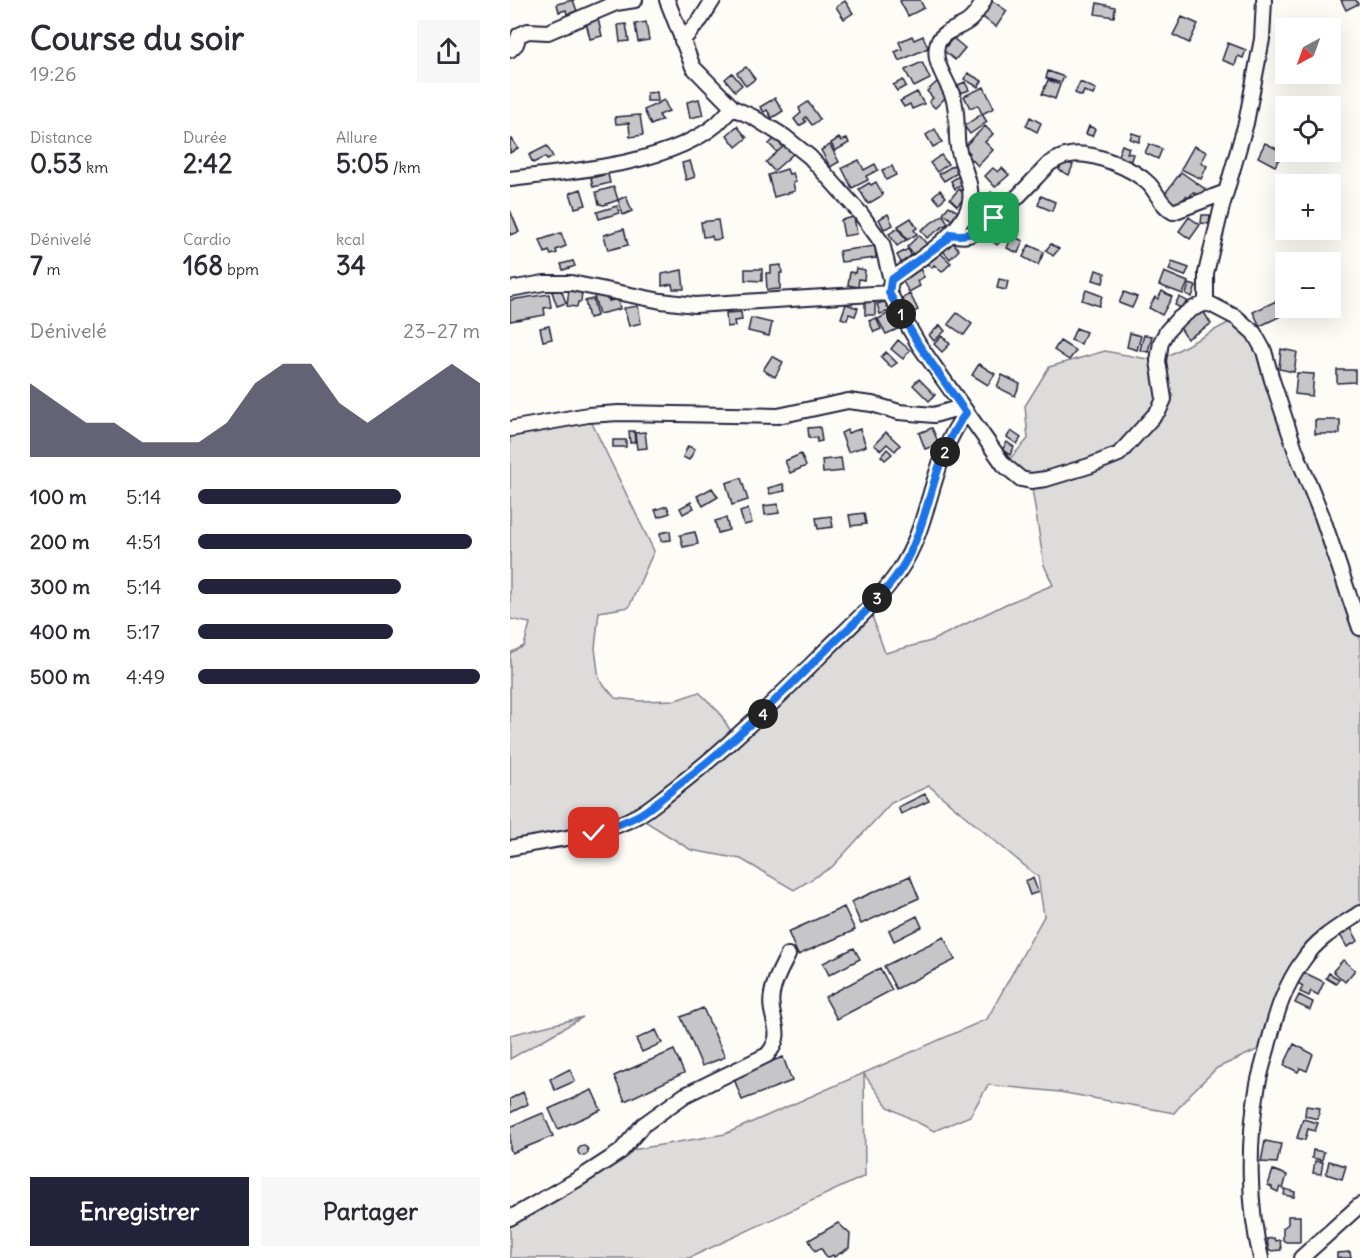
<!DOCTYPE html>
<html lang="fr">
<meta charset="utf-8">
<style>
:root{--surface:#fff;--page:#f7f7f7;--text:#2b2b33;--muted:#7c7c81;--accent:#22223b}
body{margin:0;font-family:Delius,sans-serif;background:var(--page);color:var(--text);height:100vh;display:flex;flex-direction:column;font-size:22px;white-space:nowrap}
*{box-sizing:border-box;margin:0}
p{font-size:20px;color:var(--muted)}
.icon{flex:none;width:33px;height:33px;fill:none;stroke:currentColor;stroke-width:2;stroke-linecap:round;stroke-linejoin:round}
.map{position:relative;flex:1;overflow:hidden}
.sheet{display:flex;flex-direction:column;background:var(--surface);width:510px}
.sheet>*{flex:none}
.needle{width:39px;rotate:221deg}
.tools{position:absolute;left:765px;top:18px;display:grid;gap:12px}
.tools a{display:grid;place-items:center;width:66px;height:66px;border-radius:0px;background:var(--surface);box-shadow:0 6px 24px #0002;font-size:30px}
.pin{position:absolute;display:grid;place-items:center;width:51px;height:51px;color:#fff;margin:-26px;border-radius:12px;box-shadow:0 3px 9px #0006}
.km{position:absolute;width:30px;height:30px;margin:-15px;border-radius:50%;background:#222;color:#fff;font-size:16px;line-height:30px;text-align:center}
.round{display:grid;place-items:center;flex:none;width:63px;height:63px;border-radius:0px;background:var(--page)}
.headline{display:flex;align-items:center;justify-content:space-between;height:102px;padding:0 30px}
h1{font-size:33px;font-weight:700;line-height:45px}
.metrics{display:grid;grid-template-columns:repeat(3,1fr);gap:9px;height:102px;padding:6px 30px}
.metrics div{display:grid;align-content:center}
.metrics b{font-size:26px;font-weight:700}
.metrics small{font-size:16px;font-weight:400}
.metrics p{font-size:16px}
.chart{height:168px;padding:12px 30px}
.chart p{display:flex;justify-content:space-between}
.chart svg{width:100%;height:108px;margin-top:6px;fill:var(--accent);opacity:.7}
.primary-button{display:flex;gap:12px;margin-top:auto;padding:12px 30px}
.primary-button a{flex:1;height:69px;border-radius:0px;background:var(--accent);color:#fff;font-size:24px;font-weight:700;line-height:69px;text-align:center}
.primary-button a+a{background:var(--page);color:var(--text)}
ul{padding:0 30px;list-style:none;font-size:20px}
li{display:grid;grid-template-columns:96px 72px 1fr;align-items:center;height:45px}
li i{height:15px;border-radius:8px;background:var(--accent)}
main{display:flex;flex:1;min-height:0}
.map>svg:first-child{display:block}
</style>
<main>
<section class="sheet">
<div class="headline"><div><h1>Course du soir</h1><p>19:26</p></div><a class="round"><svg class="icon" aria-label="share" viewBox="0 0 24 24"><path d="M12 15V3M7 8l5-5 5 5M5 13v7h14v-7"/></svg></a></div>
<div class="metrics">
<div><p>Distance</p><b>0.53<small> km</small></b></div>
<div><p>Durée</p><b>2:42</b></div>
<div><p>Allure</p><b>5:05<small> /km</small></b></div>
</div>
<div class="metrics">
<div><p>Dénivelé</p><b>7<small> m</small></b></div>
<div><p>Cardio</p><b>168<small> bpm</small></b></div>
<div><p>kcal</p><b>34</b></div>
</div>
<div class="chart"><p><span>Dénivelé</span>23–27 m</p>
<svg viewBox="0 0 160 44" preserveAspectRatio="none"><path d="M0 44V14L10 22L20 30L30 30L40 38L50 38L60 38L70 30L80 14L90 6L100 6L110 22L120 30L130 22L140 14L150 6L160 14V44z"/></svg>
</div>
<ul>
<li><b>100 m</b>5:14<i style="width:72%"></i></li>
<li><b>200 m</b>4:51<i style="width:97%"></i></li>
<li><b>300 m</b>5:14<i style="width:72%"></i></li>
<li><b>400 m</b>5:17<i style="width:69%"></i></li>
<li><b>500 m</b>4:49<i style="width:100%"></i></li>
</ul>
<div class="primary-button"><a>Enregistrer</a><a>Partager</a></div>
</section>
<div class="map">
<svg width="850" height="1258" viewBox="0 0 850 1258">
<rect width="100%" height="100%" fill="#fdfcf7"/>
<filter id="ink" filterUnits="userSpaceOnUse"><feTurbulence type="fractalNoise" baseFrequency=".0167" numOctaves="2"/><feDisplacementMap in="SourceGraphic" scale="12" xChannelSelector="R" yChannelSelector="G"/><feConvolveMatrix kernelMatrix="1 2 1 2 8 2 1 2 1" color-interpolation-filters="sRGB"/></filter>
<g filter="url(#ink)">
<path fill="#dddcdb" stroke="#807f8b" stroke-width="1.5" d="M727,318L744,333L842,605L850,603V913L795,957L758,1045L707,1068L681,1093L664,1113L550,1092L478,1085L460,1116L424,1131L378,1107L354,1074L355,1176L179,1258H0V1218L110,1152L215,1134L477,1019L534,916L528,877L419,786L381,803L322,867L284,890L231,859L181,850L127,816L0,848V653L14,646L20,623L0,619V429L78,415L144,551L119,607L89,612L85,648L89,679L105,698L131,701L166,700L189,692L209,712L225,738L359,607L375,653L421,641L496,604L543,585L534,565L521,482L494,465L518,439L515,406L539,367L595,351L648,361Z
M73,1017L0,1059V1035Z"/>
<path fill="#c6c6c8" stroke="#22223b" stroke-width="1.5" d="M63,0L67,11L57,14L56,10L49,12L47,4Z
M392,0H410L414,8L398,16L390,1Z
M481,0L497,11L486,27L470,15Z
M831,0H846L848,4L836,10Z
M335,1L343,13L334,19L326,7Z
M587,3L605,7L604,17L585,14Z
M672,17L688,24L679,43L663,35Z
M88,19L92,36L80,39L76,22Z
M136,22L139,40L128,42L125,24Z
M116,24L119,41L110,42L108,25Z
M402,36L404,40L413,36L418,48L389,61L385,52L392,49L389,42Z
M443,38L455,48L445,60L433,50Z
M718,43L736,50L733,58L728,56L725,65L712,60Z
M412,62L420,79L404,87L395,70Z
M236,67L245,79L236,86L227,73Z
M538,71L554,77L551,83L536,78Z
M222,73L232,85L225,91L215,79Z
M458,73L472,81L468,87L454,79Z
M393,80L396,86L387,91L383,85Z
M538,80L550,85L545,99L532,94Z
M428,81L442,96L437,100L435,98L425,108L419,102L423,98L417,91Z
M455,82L459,90L451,93L448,85Z
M570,82L586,89L583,95L574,91L572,96L565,93Z
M474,87L484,108L472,114L468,105L460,108L454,96Z
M147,92L148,101H137V93Z
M407,92L414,104L402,109L400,104L394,107L390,101Z
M265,98L273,111L262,118L257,110L254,112L250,107Z
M189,99L193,115L180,118L177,102Z
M154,100L159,111L149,115L152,120L141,125L134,110Z
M298,102L310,119L302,125L296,117L294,119L296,122L289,126L284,119L291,113L289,108Z
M472,114L477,122L460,134L454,126Z
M130,115L133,135L120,137L119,123L106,124L105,117Z
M520,117L531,123L527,132L516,126Z
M227,126L237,138L226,147L217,135Z
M475,126L483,134L475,142L483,150L468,166L458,155L460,153L454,147Z
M579,126L585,129L582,136L576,134Z
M425,129L432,142L423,147L416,135Z
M622,133L631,136L629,142L620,139Z
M265,138L273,147L267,152L259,144Z
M329,138L331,141L337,138L339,143L325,151L321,143Z
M2,139L8,148L0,153V141Z
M755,143L773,152L765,166L748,157Z
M639,144L652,149L648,159L635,153Z
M275,145L283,154L264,171L256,162Z
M320,145L329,162L320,167L311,150Z
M612,145L619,148L617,153L623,154L620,163L607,158Z
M37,146L43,157L37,160L35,157L23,163L19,155Z
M684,146L697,152L691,163L697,166L691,179L671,169Z
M431,155L438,164L427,172L420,163Z
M349,160L354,170L365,164L368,170L356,176L358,180L342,188L332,168Z
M180,161L185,177L176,180L172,163Z
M553,161L563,165L559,175L549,170Z
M444,165L449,172L434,181L429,174Z
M382,166L386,175L376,180L372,170Z
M483,168L488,172L492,168L499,175L485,187L475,176Z
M277,169L279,174L283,173L286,182L283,183L285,191L264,197L258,175Z
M671,172L695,189L689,196L683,192L679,198L676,196L666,210L651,199Z
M98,174L100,183L83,187L81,178Z
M449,176L453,184L445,189L441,181Z
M366,182L373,195L358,204L349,189L359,183L361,185Z
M104,187L108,200L94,205L89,204L86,192Z
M71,189L76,205L65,208L60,193Z
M449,189L456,196L447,206L440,199Z
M430,190L436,197L429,203L423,196Z
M481,192L492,201L485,211L473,201Z
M116,196L122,211L113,215L108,200Z
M531,196L545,202L542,211L528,205Z
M107,206L109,213L89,219L87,212Z
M439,206L448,212L442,220L433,213Z
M0,210L9,232L0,235Z
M378,214L383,225L374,229L369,219Z
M433,215L438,223L417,238L411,230Z
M692,215H700L699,224L691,223Z
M344,217L347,234L334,236L331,220Z
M679,217L690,225L680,239L669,231Z
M401,218L407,228L404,230L407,234L397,240L388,226Z
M208,220L211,239L203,240L202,236L193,237L191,222Z
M489,221L500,231L487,245L476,236Z
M388,228L396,240L387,246L379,234Z
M114,229L118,245L98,250L94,235Z
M51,233L56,246L46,250L47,253L41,255L39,251L35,253L30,240Z
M409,235L417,244L406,257L397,247Z
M502,236L513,241L508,253L497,248Z
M442,241L449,250L440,259L432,250Z
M541,244L549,249L543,256L536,250Z
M519,245L534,252L528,265L513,257Z
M365,246L366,258L331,262L329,251Z
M398,249L403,258L392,264L387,255Z
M428,251L441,263L432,272L424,265L422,268L416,263Z
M63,261L65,266L53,270L51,264Z
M662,262L679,268L675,276L659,270Z
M271,265L272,273H270V289L257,290L256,273H261V266Z
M409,267L414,277L407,281L410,286L399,292L391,278Z
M346,268L355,270L354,280L349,279L348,287L338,285L340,272L345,273Z
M235,269H252V281L235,280Z
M172,270L174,289H163L162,284L152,286V274Z
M586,270L595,273L593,283L583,280Z
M654,272L678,282L673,294L649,285Z
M489,279L498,281L496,290L487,288Z
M679,284L686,286L682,297L676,294Z
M51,289L56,303L47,306L42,292Z
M59,289L72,290L71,302H68L67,307L57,306Z
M576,290L592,296L589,306L572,300Z
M652,291L662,297L652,315L639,308L645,297L648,299Z
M614,292L627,297L622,308L609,303Z
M97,293L99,301L108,299L110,309L89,314L84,296Z
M39,294L41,307L34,308L35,315L0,321V300Z
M400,294L408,310L400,314L392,298Z
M669,297L677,301L673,309L665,305Z
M83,299L87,316L79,318L75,301Z
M380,300L383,310L370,314L367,304Z
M355,301H365V315H355Z
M766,301L773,315L750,326L743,312Z
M336,304L348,308L345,316L339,314L337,320L331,318Z
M128,306L131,323L119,326L114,308Z
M692,309L701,324L677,339L668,324Z
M231,312L232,320L224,321L225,326L217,327L216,313Z
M379,313L388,329L376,334L368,319Z
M447,313L462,324L454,335L438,324Z
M241,318L262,323L259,336L238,331Z
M366,318L371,329L364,332L359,321Z
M430,325L435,331L424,341L419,335Z
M39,326L42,339L33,341L30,328Z
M566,328L576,332L571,344L561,340Z
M620,333L631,336L627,350L617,347Z
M634,335L642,336L638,352L630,350Z
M432,336L440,344L432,352L424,344Z
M388,340L400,350L393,359L381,349Z
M550,341L566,351L559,360L544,350Z
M771,349L787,352L784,372L769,369Z
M376,352L387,363L381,367L371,357Z
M262,356L273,362L265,377L253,370Z
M469,364L485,374L478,385L462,375Z
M827,370H845V382L827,383Z
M787,373L804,374L802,396L785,394Z
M492,375L510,384L505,396L487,387Z
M409,379L425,395L419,401L403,385Z
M805,420H830V434H805Z
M310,427L312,441L307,442V437L299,438L298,428Z
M422,428L429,444L415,449L409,433Z
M350,429L356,446L338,452L331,433L337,430L338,433Z
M119,431H124L125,442L120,443Z
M501,431L511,438L507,444L497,437Z
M135,432L137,448L127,449L125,433Z
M376,432L390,445L385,451L377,444L371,450L364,445Z
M103,440H116V447H103Z
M497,442L504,447L500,455L492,450Z
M178,446L185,449L179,460L173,457Z
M377,449L382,454L375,460L371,456Z
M291,454L296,466L280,473L275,461Z
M331,458L333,471L313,473L312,460Z
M231,478L238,500L222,505L216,483Z
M273,484L275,491L260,494L258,488Z
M202,488L208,497L193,506L187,496Z
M181,502L184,508L173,514L170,508Z
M268,504L269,513L255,515L254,506Z
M157,506L160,513L148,517L145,510Z
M238,509L242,523L234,525L230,512Z
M354,513L356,524L341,526L339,515Z
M321,516L323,527L308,529L306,518Z
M216,518L219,530L208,533L205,521Z
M160,531L161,540L151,541L150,533Z
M185,532L188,544L173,547L170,535Z
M415,794L419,801L391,814L388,807Z
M400,876L409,898L351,924L341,902Z
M523,878L528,892L520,895L515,881Z
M334,907L345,930L288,955L278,932Z
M407,916L412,927L384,941L379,930Z
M840,926L848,941L837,947L829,933Z
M434,937L445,960L386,989L374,966Z
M344,948L350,959L319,975L313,963Z
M833,960L845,970L835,982L823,971Z
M370,968L382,990L327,1019L315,997Z
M791,971L814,982L808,995L801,991L799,996L790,992L793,986L786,982Z
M819,973L829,979L826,984L816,978Z
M789,995L803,1002L800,1010L785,1003Z
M193,1008L215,1057L192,1066L171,1017Z
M146,1030L152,1043L132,1052L126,1039Z
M784,1044L803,1054L797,1071L790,1068L788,1072L774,1065Z
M164,1050L174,1073L115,1101L104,1076Z
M273,1057L282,1081L232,1100L223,1076Z
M60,1069L65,1081L45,1090L40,1079Z
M82,1090L91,1110L48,1129L39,1109Z
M13,1092L18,1104L0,1113V1099Z
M796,1106L810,1108L808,1119L795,1116Z
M33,1113L43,1136L2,1153L0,1148V1127Z
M793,1119L808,1123L805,1131L798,1129L795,1140L787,1138Z
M755,1141L771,1144L767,1163L751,1162Z
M68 1151a5 5 0 1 1 10 0a5 5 0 1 1-10 0Z
M803,1150L814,1152L812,1160L802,1158Z
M805,1161L813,1162L811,1174L803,1173Z
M819,1161L836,1166L832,1179L816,1174Z
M763,1170L777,1175L773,1189L770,1187L768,1192L762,1189V1187L758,1185Z
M775,1189L785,1192L784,1197L774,1195Z
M778,1216H790V1242H776L773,1240V1228L778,1224Z
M328,1223L340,1234L339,1248L324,1257L323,1255L317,1258L311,1248L305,1251L299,1240Z
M764,1238L765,1241L770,1240L771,1250L759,1251L757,1239Z
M840,1252L841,1258H827V1253Z"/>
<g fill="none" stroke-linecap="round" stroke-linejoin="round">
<g stroke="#22223b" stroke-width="18">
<path id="minor" d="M157,0L183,67L223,108L243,117L275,137L300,157L351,214L372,243L381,280L379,293L409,345L494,465L511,479L521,481L536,479L579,466L609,454L649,410L654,399L648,361L651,342L657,331L667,320L682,309L696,303L702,305L727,318L744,333L754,351L762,380L786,452L812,516L850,628
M172,41L191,19L203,0
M0,50L6,44L9,35L18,31L38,32L106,3L125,0
M0,179C62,171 157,165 207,124C212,119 217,113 223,108
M441,234C449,236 456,237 464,233C485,224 521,182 539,164C545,160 552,156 560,155C582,151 623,168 639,184C648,194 651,205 663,212L716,192
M381,280C404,263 456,232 460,201C463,184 451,164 448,147C445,131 449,114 443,97C438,81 423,64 427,46C429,31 451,29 461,19C466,14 471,6 474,0
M0,289L34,283H61L151,301L185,305L379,293
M696,303V273L712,206L736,123L752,39L754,0
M0,429L78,415L109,413L268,416L338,401L362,404L389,412L424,415L452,407
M0,848C42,839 89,837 127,816C140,809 152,798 164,789C217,748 264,702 312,654C338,628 368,602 389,571C422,523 420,459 456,413
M0,1218L70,1178L110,1152L133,1125L175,1095L257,1055C278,1031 257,1020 262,994C264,980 272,967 278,955
M751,1258C738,1207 738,1142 747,1090C749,1076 754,1061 758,1046C766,1014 774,986 794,959C808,938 829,927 850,913
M791,1258L850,1205"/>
</g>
<use href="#minor" stroke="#fdfcf7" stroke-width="14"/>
</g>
</g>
<g fill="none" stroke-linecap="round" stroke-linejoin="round" filter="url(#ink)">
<g stroke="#fff" stroke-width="12">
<path id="route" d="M84,833C98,828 114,823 127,816C141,809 154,796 167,786C219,747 265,701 311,655C338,628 368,603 389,572C422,523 420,459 456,413L409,345L379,293L381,280L436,240L441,234C460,238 469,230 484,218"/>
</g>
<use href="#route" stroke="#1a73e8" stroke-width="8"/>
</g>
</svg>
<div class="tools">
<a><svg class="needle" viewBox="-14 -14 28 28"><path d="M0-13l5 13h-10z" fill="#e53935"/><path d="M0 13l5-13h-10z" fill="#7c7c81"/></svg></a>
<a><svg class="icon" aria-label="locate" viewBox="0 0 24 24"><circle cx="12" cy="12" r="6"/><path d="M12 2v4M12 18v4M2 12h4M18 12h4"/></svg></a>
<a>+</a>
<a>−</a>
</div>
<div class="pin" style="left:484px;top:218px;background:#1e9e55"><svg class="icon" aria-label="arrive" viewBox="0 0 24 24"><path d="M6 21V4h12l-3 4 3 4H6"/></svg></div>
<div class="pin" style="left:84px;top:833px;background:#d93025"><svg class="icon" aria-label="check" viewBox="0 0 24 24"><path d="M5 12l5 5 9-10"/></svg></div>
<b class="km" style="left:391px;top:314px">1</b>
<b class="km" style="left:435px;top:452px">2</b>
<b class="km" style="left:367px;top:598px">3</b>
<b class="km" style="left:253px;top:714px">4</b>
</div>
</main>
